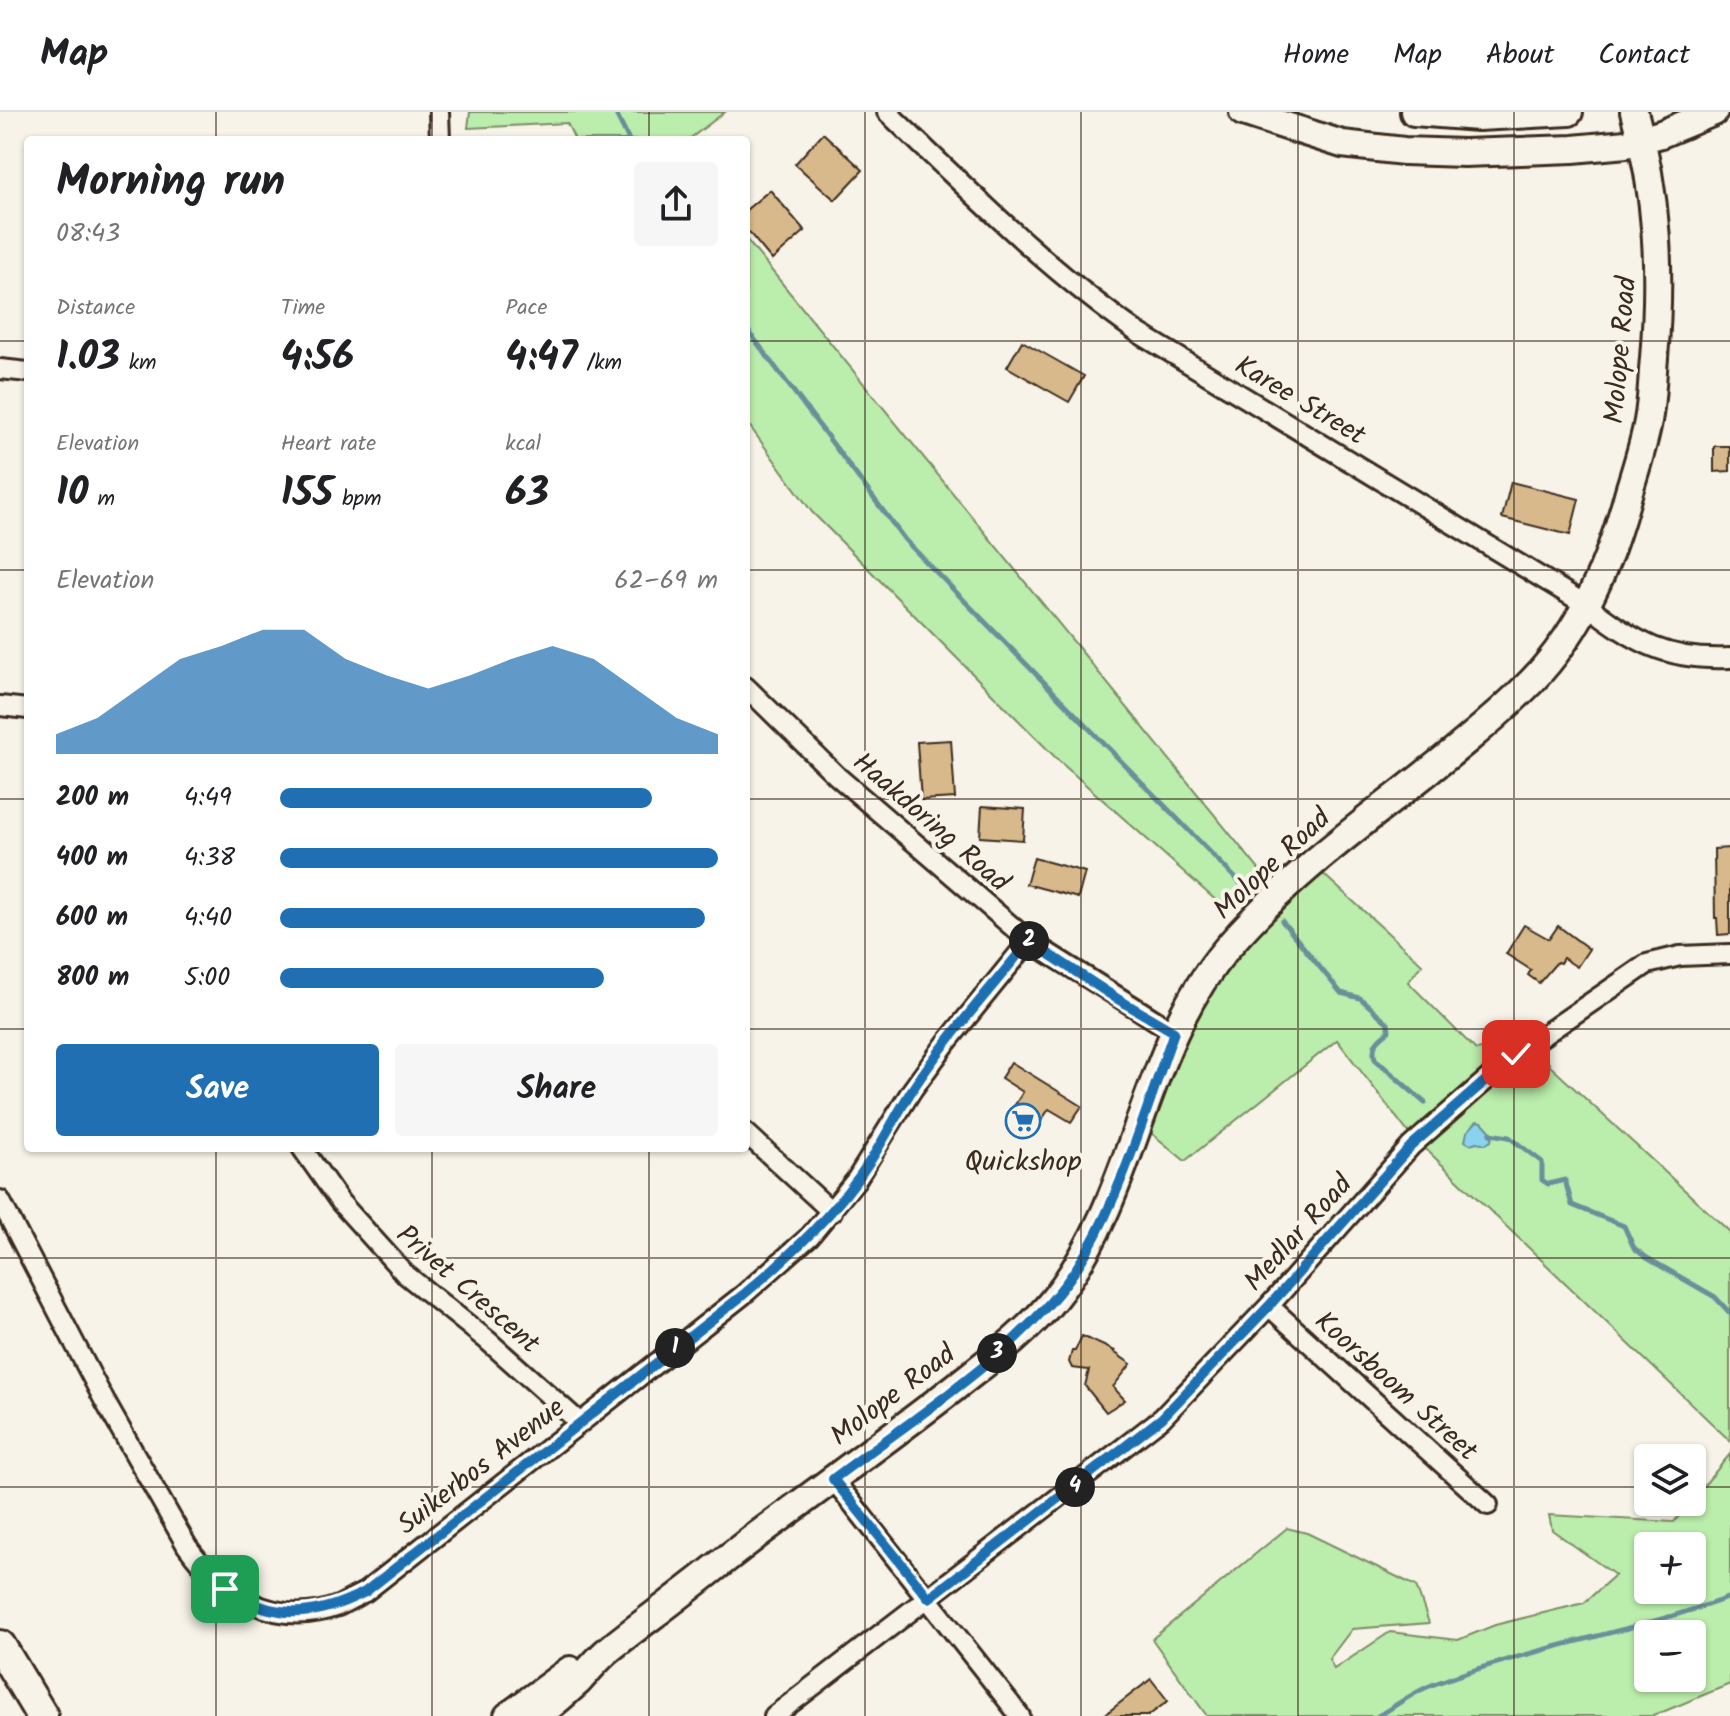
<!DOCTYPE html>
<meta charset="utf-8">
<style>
:root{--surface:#fff;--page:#f6f6f6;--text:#202124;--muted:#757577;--line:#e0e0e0;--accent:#1f6fb2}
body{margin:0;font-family:Kalam,sans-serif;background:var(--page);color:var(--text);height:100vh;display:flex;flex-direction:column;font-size:30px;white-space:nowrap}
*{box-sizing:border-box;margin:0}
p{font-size:26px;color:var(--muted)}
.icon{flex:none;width:44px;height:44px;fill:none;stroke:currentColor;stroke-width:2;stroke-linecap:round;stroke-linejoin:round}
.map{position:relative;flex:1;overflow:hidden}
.sheet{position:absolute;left:24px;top:24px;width:726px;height:1016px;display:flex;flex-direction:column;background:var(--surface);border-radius:8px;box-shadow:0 2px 6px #0004}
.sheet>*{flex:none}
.tools{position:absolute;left:1634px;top:1332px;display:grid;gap:16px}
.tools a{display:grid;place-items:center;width:72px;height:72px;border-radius:8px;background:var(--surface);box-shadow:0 2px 6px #0004;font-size:40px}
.pin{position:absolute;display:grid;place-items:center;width:68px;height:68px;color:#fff;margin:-34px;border-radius:16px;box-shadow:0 4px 12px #0006}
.km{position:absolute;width:40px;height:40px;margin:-20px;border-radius:50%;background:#222;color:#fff;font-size:22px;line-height:40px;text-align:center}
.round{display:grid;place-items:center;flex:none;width:84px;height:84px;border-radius:8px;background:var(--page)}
.headline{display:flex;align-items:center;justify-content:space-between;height:136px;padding:0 32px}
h1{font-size:44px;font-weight:800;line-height:60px}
.stats{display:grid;grid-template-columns:repeat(3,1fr);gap:12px;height:136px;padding:8px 32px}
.stats div{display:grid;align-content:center}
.stats b{font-size:40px;font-weight:800}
.stats small{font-size:22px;font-weight:400}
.stats p{font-size:22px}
.chart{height:224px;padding:16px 32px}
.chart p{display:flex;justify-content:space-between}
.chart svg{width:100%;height:144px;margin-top:8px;fill:var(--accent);opacity:.7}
.action{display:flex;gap:16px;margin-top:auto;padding:16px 32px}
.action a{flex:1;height:92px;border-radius:8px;background:var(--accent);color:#fff;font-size:32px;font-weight:800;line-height:92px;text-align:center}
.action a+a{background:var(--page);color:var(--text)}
ul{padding:0 32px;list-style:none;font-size:26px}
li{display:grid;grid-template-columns:128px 96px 1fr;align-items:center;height:60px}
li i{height:20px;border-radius:10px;background:var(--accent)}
header{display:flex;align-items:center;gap:48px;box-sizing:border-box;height:112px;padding:0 40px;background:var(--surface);border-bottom:2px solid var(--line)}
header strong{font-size:38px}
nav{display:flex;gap:44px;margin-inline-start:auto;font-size:28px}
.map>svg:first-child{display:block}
</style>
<header>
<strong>Map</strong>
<nav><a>Home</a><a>Map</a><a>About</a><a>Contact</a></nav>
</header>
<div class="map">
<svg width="1730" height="1604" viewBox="0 0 1730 1604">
<rect width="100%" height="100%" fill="#f7f3e8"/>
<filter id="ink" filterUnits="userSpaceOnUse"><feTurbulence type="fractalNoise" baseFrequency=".0125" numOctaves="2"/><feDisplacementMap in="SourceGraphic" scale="16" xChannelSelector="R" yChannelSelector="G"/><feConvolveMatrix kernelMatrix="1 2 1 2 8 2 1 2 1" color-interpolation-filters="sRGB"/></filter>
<g filter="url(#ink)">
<path fill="#bbedac" stroke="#7b8c65" stroke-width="2" fill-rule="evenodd" d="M470,0H725L688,28H575L567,11L468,16Z
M746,127L1261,760L1220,792L1059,649L812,400L746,309Z
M1321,760L1422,852L1408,870L1476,938L1538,929L1550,954L1730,1120V1329L1407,1019L1337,928L1185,1049L1150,1020C1182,935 1210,859 1276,795C1290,782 1306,772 1321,760Z
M1730,1342V1572L1653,1604H1207L1152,1527L1287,1416L1307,1421L1416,1474L1429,1511L1352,1517L1329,1547L1334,1557L1390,1520L1458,1528L1495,1513L1584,1491L1615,1463L1552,1418L1549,1403L1674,1410ZM1648,1434H1692V1478H1648ZM1648,1522H1692V1566H1648Z"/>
<path fill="#8ad3ec" stroke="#6a8f9a" stroke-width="2" d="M1477,1009L1482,1010L1493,1022L1491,1029L1486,1032L1477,1030L1470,1032L1465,1029L1467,1020Z"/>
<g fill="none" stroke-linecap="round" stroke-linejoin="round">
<path stroke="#6a8f9a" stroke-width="5" d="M615,0L629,28
M746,216L905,428L1243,774
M1282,809L1341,881L1360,886L1388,911L1389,919C1378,927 1371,933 1375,947L1425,991
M1490,1022L1509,1025L1542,1050V1068L1548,1072L1565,1068L1572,1093L1624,1114L1634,1136L1647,1146L1715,1185L1730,1201
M1378,1604C1397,1593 1416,1578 1437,1571C1532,1535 1635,1520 1730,1485"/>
</g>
<path fill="#d7b98b" stroke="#3b2a1e" stroke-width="2" d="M823,21L863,58L835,88L795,52Z
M770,78L805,119L772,148L746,117V98Z
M1022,229L1084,264L1069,290L1007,255Z
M1714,334H1730V359L1714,360Z
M1511,370L1579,387L1570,423L1502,406Z
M951,628L955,686L921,688L917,630Z
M982,694L1025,697L1023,728L980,725Z
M1730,736V822L1718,823L1717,806H1715L1714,737Z
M1034,746L1085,760L1078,786L1026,772Z
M1524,813L1549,827L1558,814L1589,837L1577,855L1563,846L1560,851L1557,850L1539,871L1528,863L1531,858L1506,842Z
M1011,950L1082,994L1071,1010L1049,997L1039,1012L1013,996L1023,980L1001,966Z
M1082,1224L1115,1239L1114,1240L1131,1252L1113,1275L1125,1288L1106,1300L1085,1274L1089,1258L1072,1256L1069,1250L1072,1239H1075Z
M1151,1567L1168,1589L1148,1604H1103Z"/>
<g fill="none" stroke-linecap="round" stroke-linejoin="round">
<g stroke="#3b2a1e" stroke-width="24">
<path id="street" d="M439,0L440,28
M887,0C968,77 1045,156 1137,220L1588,494C1637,531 1666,549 1730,546
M0,257L28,260
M746,575L837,664L1029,829L1174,920
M0,594L28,597
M746,1021L832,1100
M302,1036L340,1090L405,1162L487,1228L579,1310
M0,1088L104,1288L187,1434C223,1484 275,1517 338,1494C347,1490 356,1484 365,1480L743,1183L810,1124L856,1068L912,978L947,930L1029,829
M1269,1194L1488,1393
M833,1367L1020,1604
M774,1604L1162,1306L1269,1194L1411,1034L1516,942L1647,852L1680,844L1730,842"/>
</g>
<g stroke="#3b2a1e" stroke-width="32">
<path id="secondary" d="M1243,0L1342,32L1404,39L1464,41L1573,37L1626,32L1661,22L1714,0
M1414,0L1478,5L1569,0
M508,1604L570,1558
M538,1604C552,1593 565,1582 578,1570C587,1560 596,1549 606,1540C630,1520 656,1502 680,1483C713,1458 745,1431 779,1407C837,1364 896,1321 953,1277C988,1249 1026,1222 1054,1187C1137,1082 1141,937 1227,836C1315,732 1436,666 1531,570C1583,516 1610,450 1629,379C1636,356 1644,332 1648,309C1652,288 1652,267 1654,246C1661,161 1658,83 1634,0"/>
</g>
<g stroke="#3b2a1e" stroke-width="36">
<path id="primary" d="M0,1534L42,1604"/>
</g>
<use href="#street" stroke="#f7f3e8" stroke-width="18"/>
<use href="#secondary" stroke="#f7f3e8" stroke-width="26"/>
<use href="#primary" stroke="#f7f3e8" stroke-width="30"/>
</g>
</g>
<g fill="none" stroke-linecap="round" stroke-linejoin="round" filter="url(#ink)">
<g stroke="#fff" stroke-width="16">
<path id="route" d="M225,1477C275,1509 314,1506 365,1480L743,1183C792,1142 837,1100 872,1046C886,1024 898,1000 912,978C947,925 990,878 1029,829L1116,886L1174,920C1147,994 1125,1073 1086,1141C1034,1232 916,1304 833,1367L929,1486L1162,1306L1269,1194L1411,1034L1516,942"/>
</g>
<use href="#route" stroke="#1f6fb2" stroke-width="10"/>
</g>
<path fill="none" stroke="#3b2a1e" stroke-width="2" stroke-opacity="0.55" d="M216,0V28M432,0V28M649,0V28M865,0V1604M1081,0V1604M1298,0V1604M1514,0V1604M0,229H28M746,229H1730M0,458H28M746,458H1730M0,687H28M746,687H1730M0,917H28M746,917H1730M216,1036V1604M432,1036V1604M649,1036V1604M0,1146H1730M0,1375H1648M1692,1375H1730"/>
<defs>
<g id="supermarket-ring" transform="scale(1.8)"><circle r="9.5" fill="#f7f3e8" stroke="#1f6fb2" stroke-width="1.5"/><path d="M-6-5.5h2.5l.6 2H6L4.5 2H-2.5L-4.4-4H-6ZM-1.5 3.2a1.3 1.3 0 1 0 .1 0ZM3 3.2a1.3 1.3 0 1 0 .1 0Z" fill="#1f6fb2"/></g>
</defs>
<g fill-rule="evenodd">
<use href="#supermarket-ring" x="1023" y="1009"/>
</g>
<g text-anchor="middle" stroke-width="8" stroke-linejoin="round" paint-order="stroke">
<g font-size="28" fill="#3b2a1e" stroke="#f7f3e8">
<text transform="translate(1619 238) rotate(-85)" y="10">Molope Road</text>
<text transform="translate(1301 287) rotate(31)" y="10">Karee Street</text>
<text transform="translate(932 709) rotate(41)" y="10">Haakdoring Road</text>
<text transform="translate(1271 751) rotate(-43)" y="10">Molope Road</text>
<text transform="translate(1297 1120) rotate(-48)" y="10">Medlar Road</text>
<text transform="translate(469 1176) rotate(41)" y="10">Privet Crescent</text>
<text transform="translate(1397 1273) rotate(42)" y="10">Koorsboom Street</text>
<text transform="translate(892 1282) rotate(-37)" y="10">Molope Road</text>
<text transform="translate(480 1353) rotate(-38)" y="10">Suikerbos Avenue</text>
</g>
<g font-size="28" fill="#3b2a1e" stroke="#f7f3e8">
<text x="1023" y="1058">Quickshop</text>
</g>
</g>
</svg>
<div class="tools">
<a><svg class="icon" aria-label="layers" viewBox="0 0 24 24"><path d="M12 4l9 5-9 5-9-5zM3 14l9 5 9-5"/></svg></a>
<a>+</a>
<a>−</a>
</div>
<div class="pin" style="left:225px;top:1477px;background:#1e9e55"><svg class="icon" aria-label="arrive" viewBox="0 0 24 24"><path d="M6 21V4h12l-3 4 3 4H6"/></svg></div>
<div class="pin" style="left:1516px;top:942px;background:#d93025"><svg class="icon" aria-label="check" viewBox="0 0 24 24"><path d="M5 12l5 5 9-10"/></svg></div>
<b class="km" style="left:675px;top:1236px">1</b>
<b class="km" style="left:1029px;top:829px">2</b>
<b class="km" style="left:997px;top:1241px">3</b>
<b class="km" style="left:1075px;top:1375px">4</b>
<section class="sheet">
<div class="headline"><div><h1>Morning run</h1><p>08:43</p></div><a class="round"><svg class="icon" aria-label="share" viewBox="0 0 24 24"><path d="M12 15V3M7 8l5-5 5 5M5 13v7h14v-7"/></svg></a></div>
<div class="stats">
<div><p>Distance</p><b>1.03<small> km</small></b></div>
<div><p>Time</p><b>4:56</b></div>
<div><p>Pace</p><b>4:47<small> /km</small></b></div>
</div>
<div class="stats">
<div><p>Elevation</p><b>10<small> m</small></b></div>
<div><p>Heart rate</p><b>155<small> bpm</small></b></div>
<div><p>kcal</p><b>63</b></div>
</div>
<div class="chart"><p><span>Elevation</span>62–69 m</p>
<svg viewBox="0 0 160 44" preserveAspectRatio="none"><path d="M0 44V38L10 33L20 24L30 15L40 11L50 6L60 6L70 15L80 20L90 24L100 20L110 15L120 11L130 15L140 24L150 33L160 38V44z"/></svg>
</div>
<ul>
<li><b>200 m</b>4:49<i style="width:85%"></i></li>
<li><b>400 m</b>4:38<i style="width:100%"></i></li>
<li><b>600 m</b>4:40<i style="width:97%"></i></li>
<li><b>800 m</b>5:00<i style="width:74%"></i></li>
</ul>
<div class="action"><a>Save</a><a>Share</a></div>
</section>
</div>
